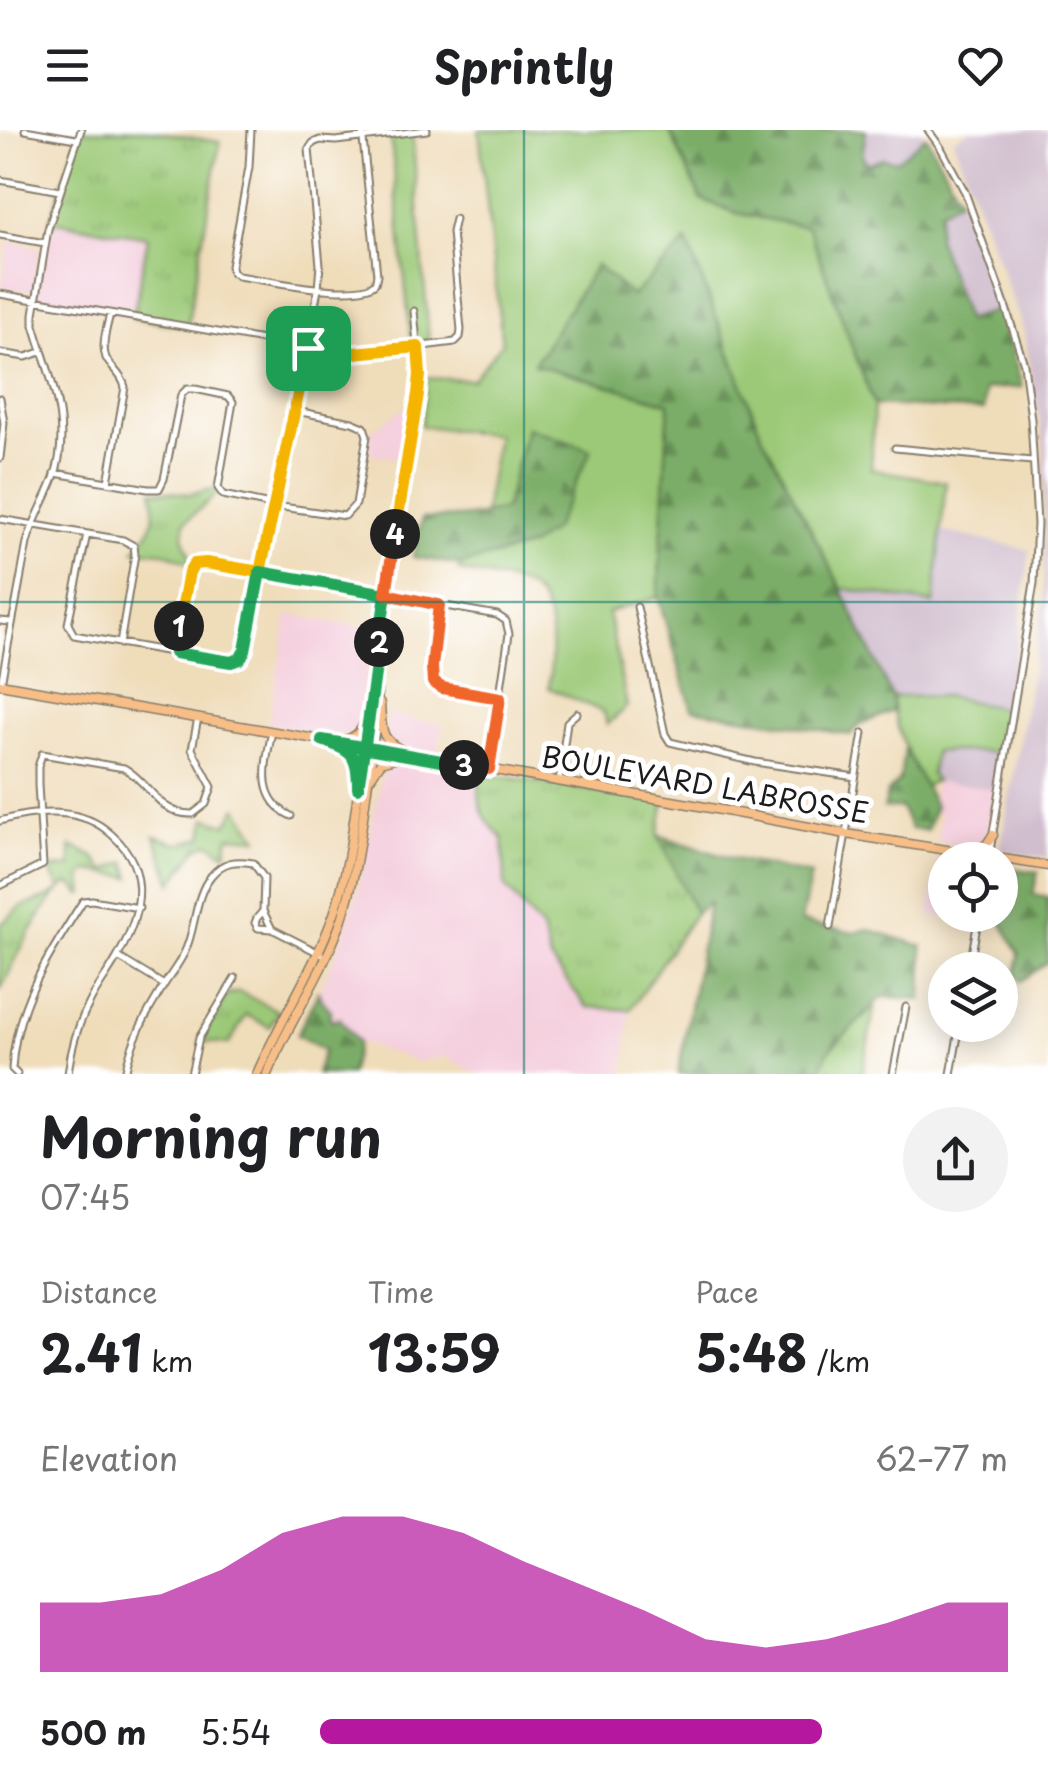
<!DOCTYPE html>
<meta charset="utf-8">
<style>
:root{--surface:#fff;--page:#f2f2f2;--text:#202124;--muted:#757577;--accent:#b5179e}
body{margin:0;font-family:"Playpen Sans",sans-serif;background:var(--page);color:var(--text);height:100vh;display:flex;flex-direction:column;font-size:38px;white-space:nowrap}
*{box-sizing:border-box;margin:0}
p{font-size:32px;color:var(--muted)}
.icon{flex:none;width:55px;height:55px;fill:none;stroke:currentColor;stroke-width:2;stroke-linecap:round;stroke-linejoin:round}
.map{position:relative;height:944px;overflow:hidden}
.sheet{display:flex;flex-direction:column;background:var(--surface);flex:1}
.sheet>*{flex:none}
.fabs{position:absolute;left:928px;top:712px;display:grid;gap:20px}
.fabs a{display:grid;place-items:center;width:90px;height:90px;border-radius:50%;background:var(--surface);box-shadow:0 5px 25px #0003;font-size:50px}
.pin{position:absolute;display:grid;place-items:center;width:85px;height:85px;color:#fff;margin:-42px;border-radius:20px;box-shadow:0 5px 15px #0006}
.km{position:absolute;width:50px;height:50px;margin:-25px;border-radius:50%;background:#222;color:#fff;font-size:28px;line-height:50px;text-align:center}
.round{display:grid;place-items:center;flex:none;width:105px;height:105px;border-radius:52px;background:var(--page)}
.head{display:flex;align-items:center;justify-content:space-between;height:170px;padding:0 40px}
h1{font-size:55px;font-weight:700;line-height:75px}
.stats{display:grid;grid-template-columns:repeat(3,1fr);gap:15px;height:170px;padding:10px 40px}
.stats div{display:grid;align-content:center}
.stats b{font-size:50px;font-weight:700}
.stats small{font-size:28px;font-weight:400}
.stats p{font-size:28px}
.chart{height:280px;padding:20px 40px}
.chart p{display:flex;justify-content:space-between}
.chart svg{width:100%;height:180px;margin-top:10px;fill:var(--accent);opacity:.7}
ul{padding:0 40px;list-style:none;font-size:32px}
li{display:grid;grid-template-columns:160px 120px 1fr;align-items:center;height:75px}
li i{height:25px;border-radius:12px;background:var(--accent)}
header{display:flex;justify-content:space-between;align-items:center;height:130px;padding:0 40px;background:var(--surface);font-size:45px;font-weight:700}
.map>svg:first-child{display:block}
</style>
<header><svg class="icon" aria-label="menu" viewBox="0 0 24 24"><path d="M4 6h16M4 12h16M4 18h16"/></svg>Sprintly<svg class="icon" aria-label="heart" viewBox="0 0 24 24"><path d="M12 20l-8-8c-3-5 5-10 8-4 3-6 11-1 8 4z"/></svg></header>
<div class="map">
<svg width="1048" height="944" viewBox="0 0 1048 944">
<defs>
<pattern id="forest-firs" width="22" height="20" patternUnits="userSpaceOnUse" patternTransform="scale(2.5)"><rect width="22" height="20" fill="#7cad68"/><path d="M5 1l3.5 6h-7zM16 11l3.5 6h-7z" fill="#658c55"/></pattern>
<pattern id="park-tufts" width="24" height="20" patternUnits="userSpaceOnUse" patternTransform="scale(2.5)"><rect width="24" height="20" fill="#9bc977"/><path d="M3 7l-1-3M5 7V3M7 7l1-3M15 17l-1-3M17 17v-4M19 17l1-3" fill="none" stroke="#85ac66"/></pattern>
</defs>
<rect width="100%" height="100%" fill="#fff"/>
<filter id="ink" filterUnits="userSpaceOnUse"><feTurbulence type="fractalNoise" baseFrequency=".01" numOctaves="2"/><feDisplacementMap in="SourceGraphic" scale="20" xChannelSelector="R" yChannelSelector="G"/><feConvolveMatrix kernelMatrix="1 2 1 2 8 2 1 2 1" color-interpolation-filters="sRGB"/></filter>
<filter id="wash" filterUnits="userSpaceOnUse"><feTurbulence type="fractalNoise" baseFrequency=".0048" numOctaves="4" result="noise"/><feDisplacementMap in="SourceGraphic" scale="40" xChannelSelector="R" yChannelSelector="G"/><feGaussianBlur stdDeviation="2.25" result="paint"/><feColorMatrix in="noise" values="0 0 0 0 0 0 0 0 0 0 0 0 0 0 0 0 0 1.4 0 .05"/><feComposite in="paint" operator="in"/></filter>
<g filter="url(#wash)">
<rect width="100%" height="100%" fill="#efdcb9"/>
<path fill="#f4cfdd" d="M50,91L148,107L133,188L35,170Z
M9,111L37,117L39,120L32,162L1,157Z
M410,274L403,329L369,323L371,301Z
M288,484L373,499L356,601L346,606L268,594Z
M387,584L443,595L437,626L396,617L387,604Z
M395,629L480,643L478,665L503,708L505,757L542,800L550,829L587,877L630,880L624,944H478L445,926L419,932L358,912L339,889L334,891L330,888V880L322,870L318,862L334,829L357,765L384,637Z
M935,651L994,659L984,719L937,712L940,683L931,681Z
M939,725L961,730H945V785H974L973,792L928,785Z"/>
<path fill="#d0bdcd" d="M866,0H921L926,6L896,32L867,34L862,26Z
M970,0H1048V728L1000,721L1044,473V315L1024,201L953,9Z
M960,68L1000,179L966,191L937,107L939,81Z
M942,401L1030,420L1008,580L945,566L892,567L841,458L934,474Z
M935,621L1000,622L994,659L935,651L931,644Z"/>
<path fill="#9bc977" stroke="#5c724a" stroke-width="2.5" d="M390,0H412L429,211L411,212Z
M479,0H669L701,69L737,83L808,97L874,275L871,339L946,352L934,474L841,458L761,303L632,166L596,136L535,234L669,273L658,467L608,482L627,576L607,595L604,582L549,558C552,527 558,481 530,459C520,451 474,444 459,441L460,435L530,416L505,379L484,384L497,305L421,296L426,248L472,250L502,213Z
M945,566L1008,580L1000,622L935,621L931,644L935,651L924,656C910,628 894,599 892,567Z"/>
<path fill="url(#forest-firs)" stroke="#4c6442" stroke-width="2.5" d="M669,0H866L862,26L868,34L882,28L896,31L926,6L960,68L940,81L937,107L966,190L1000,179L1022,257L985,259L984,280L874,275L808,97L737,83L701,69Z
M687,111L761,303L841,458L892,567L893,581L859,595L851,605L692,579L658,467L669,273L534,234L596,135L632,166Z
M527,297L591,320L554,399L530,416L460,435L413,427L422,389L476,386L505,379Z
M905,619L935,676L927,700L911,699L901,678H884L887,662L899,651Z
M658,705L726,727L811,745L801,792L854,803L868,799L922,816L923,839L922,869L882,867L828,922L819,944H678L709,773L695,783Z
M1000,737L1038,742L1033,764L1048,767V832L1021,851L1016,845L1019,823L997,785H1000Z
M318,862L322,870L330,880V888L334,891L339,888L358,912L350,944H316L324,920L297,905Z"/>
<path fill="url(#park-tufts)" stroke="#5c724a" stroke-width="2.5" d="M81,0H148L220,12L187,197L133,188L148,107L50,91Z
M218,358L220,361L185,392L183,406L193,434L164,422L135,420C154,399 156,388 153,360L189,364Z
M480,643L665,672L658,705L695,783L630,880L587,877L550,829L542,800L505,757L503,708C480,688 477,672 480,643Z
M237,677L258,708L229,706L226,724L209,713L197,719L172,753L155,706L180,714L203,707L206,688L227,695Z
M71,716L93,726L105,741L126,732L131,747L87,741L82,748L84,764L81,765L75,757L67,753C37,781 18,825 0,861V795L21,777L48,767L61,759L51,743L53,738L71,737Z
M240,862L278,881L270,897L246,885L229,914L200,912L225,868L229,864Z
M875,875L862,944H819L828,922Z"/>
</g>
<g filter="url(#ink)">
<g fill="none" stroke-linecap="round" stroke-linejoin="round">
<g stroke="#867c6a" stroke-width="9">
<path id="minor" d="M25,0L76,9
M251,0L249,37L231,136L232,142L238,146C262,149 359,171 375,153C376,151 376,148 377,145L362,0
M928,0L941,18L965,62L1003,169L1024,234L1031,289L1037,394L1034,453L989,727
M0,50L60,61
M0,105L45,113
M0,164L332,222H374L455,212L460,207L461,200L452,102L455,89
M0,223L26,227L41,222
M0,268L4,293L0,328
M895,318L1032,331
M55,343L148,359H159L164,349L181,265L187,259H195L228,266L233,272L218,358L223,365L275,376L345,386L356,374L367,306L364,297L352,292L296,281
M108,352L125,257C121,242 111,239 106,228C101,215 107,197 110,184
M0,389L123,410L134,416L135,424L120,514
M87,404L68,494L74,505L222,531C235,533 240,531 245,520L264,413L277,369L296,281L318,159L320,135L309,19L313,13L320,10L336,11L427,0
M439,475L431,537L433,552L442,558L499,568
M637,477L665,604L670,612L755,632L855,647
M0,491L11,492
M175,523L189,442L193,434L198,433L497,485L506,491L509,504L489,639
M377,547L379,576
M1,554L27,413C33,390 46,370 54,348C73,293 49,247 34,195V184L48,99L81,0
M372,575L380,501L419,265L420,245L414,181
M272,601C266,633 255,668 291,686
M365,617L370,586
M373,619L378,587
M559,652L567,592L577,583
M0,691C33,681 76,677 105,699C151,734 144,779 119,824C111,840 99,854 91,870C78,893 71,918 68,944
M0,756L43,735L38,655V637L42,624L124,638C152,654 158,685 193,684L206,674L212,657L192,619L198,588
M263,781L257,788L255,793L258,798L272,799
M830,797L863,603
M118,827L164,855
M969,840L979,785
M17,944L12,939C15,875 50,823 83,771L92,770L139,778
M125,944C131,910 148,881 166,852C173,841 181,831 186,819C196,796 195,765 211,746C223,731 236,730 253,733L264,748L263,781L272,799L321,824
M191,944L199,908L235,848
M893,944L906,877
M951,944L960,895"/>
</g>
<g stroke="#867c6a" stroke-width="11">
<path id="major" d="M0,554L689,674L846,704L1048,736
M380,574C382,598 379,610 404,621
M341,610C362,609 365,591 372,574
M340,616L353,626L358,639
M371,647L381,632L398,627
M972,724L987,714L993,705
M257,944C280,890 314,840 334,784C352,731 355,672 365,617
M267,944C289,892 322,845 341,792C360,737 363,676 373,619"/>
</g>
<use href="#minor" stroke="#fff" stroke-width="5"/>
<use href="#major" stroke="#f7be88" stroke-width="8"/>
</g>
</g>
<g fill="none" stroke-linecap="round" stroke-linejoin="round" filter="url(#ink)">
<g stroke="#fff" stroke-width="20">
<path id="split-1" d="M179,496L189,442L194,434L206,433L260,442L308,218"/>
</g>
<g stroke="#fff" stroke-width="20">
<path id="split-2" d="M179,496L175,523L231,532L240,529L245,520L260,442L386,464L379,512"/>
</g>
<g stroke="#fff" stroke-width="20">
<path id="split-3" d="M379,512C373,561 366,609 358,658C358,625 352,620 322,610C369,618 416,627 464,635"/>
</g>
<g stroke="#fff" stroke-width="20">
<path id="split-4" d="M395,404L386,464L439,475L432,537L433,552L442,558L500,568L489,639L464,635"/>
</g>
<g stroke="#fff" stroke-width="20">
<path id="split-5" d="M308,218L354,223L418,217L420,245L418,264L395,404"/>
</g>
<use href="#split-1" stroke="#f5b400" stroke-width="12"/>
<use href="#split-2" stroke="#22a559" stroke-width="12"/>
<use href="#split-3" stroke="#22a559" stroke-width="12"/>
<use href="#split-4" stroke="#f0652b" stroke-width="12"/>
<use href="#split-5" stroke="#f5b400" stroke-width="12"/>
</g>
<path fill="none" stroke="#0f766e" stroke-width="2.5" stroke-opacity="0.55" d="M524,0V944M0,472H1048"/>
<g text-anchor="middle" stroke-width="10" stroke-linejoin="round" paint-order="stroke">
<g font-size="28" fill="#1c1c1c" stroke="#fff">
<text transform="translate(705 655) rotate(10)" y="10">BOULEVARD LABROSSE</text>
</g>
</g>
</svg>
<div class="fabs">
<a><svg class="icon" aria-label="locate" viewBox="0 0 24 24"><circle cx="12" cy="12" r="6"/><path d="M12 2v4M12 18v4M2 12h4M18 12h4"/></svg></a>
<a><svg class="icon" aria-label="layers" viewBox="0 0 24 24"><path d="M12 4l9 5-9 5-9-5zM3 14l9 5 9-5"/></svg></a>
</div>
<div class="pin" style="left:308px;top:218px;background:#1e9e55"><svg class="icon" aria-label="arrive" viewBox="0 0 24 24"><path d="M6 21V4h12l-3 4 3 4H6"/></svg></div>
<b class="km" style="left:179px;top:496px">1</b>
<b class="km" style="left:379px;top:512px">2</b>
<b class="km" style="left:464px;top:635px">3</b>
<b class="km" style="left:395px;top:404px">4</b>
</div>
<section class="sheet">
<div class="head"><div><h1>Morning run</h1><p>07:45</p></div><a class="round"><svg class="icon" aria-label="share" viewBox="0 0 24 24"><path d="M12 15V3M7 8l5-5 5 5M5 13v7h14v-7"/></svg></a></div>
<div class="stats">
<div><p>Distance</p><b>2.41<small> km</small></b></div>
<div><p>Time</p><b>13:59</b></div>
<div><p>Pace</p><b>5:48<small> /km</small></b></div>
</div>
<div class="chart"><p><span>Elevation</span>62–77 m</p>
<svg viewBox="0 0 160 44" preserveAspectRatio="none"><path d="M0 44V27L10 27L20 25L30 19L40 10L50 6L60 6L70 10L80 17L90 23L100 29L110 36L120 38L130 36L140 32L150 27L160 27V44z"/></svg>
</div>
<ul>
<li><b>500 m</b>5:54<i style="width:73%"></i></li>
</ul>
</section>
